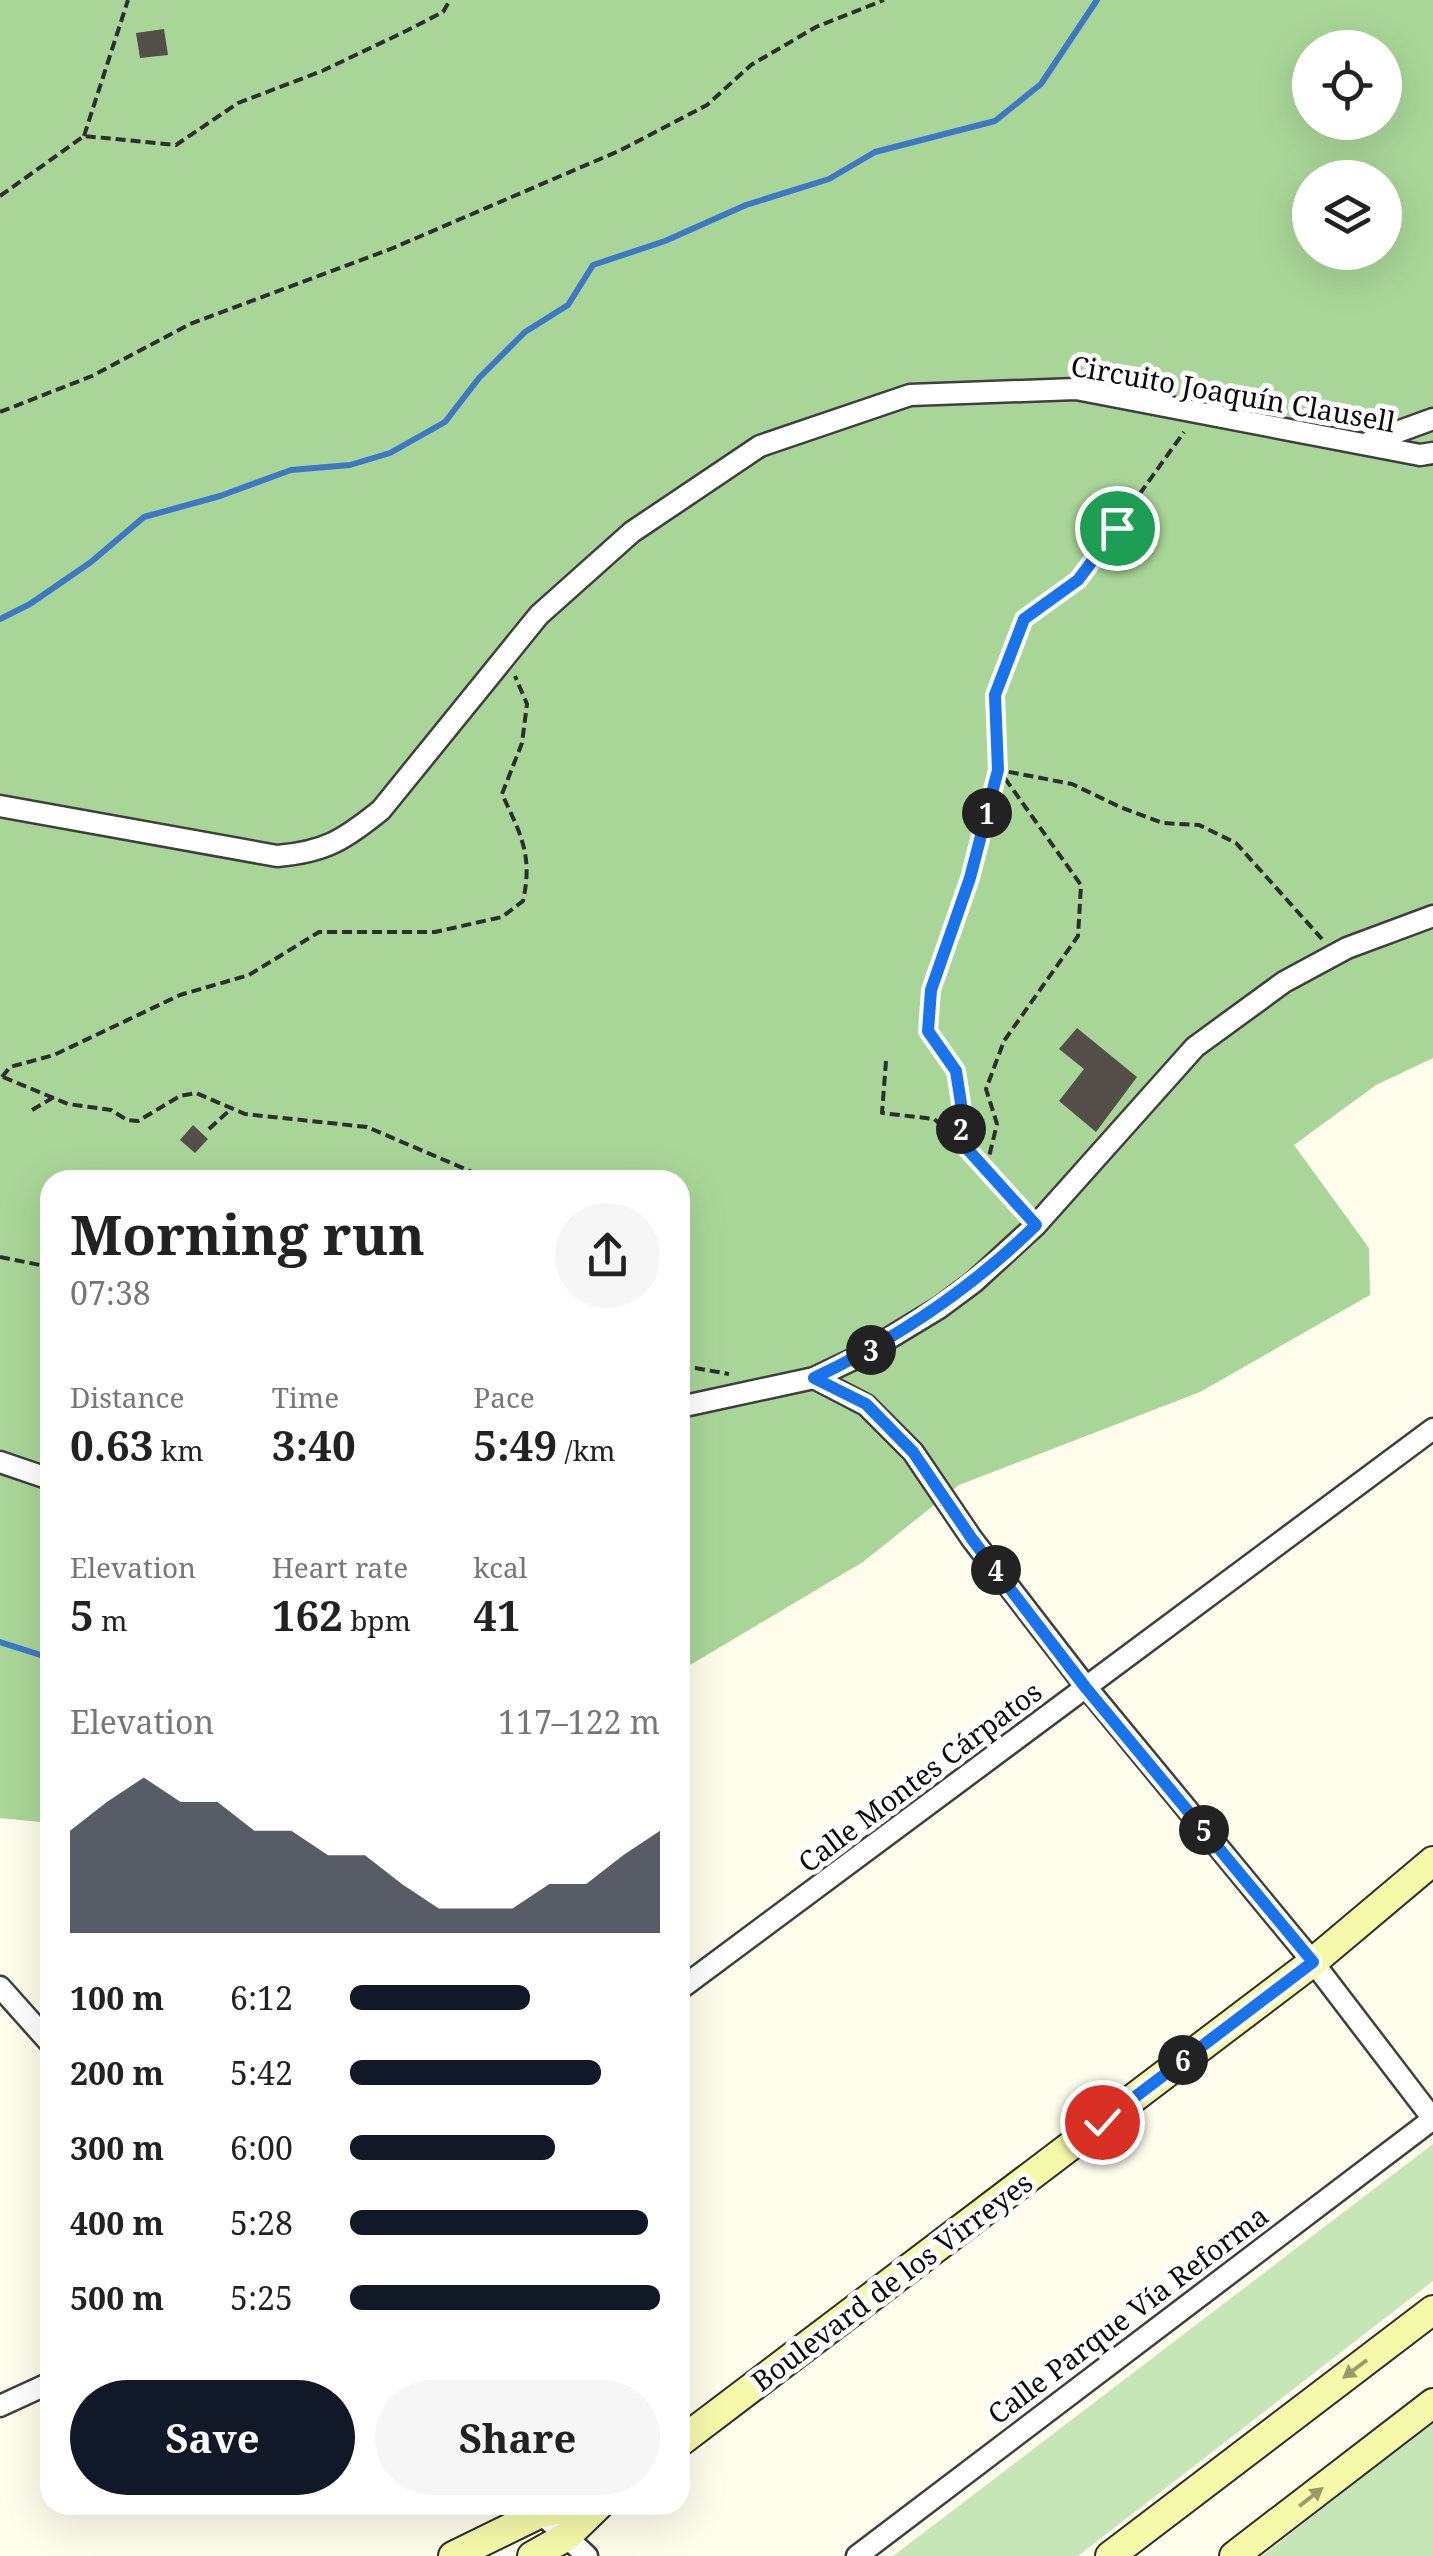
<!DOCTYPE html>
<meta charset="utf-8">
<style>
:root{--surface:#fff;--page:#f6f6f6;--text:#222;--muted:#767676;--accent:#111827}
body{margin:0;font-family:"Noto Serif",serif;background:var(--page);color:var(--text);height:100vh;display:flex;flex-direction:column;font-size:38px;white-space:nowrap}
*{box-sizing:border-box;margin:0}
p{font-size:32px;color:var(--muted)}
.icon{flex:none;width:55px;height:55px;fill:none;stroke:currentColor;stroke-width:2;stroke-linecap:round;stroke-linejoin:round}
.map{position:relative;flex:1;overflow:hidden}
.panel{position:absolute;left:40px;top:1170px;width:650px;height:1345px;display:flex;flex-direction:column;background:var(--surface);border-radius:30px;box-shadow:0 10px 40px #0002}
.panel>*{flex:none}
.buttons{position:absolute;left:1292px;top:30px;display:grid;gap:20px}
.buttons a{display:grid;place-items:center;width:110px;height:110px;border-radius:50%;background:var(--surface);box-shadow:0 10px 40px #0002;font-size:50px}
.pin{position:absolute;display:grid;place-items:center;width:85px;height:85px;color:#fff;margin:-42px;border:5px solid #fff;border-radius:50%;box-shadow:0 2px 10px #0007}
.km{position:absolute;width:50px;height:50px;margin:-25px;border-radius:50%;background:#222;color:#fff;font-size:28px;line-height:50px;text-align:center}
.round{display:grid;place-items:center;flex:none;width:105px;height:105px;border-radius:52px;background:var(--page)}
.head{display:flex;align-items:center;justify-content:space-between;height:170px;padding:0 30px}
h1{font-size:55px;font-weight:700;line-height:75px}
.stats{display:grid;grid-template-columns:repeat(3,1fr);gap:15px;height:170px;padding:10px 30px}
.stats div{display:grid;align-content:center}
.stats b{font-size:42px;font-weight:700}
.stats small{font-size:28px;font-weight:400}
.stats p{font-size:28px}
.chart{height:280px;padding:20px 30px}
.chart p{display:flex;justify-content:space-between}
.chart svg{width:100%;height:180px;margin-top:10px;fill:var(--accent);opacity:.7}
.primary-button{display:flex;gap:20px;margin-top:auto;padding:20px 30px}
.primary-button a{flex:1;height:115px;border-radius:60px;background:var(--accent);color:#fff;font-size:40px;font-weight:700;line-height:115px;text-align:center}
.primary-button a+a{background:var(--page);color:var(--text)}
ul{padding:0 30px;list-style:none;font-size:32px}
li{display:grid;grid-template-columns:160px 120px 1fr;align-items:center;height:75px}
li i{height:25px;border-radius:12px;background:var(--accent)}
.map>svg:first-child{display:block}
</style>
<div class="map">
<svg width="1433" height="2556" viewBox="0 0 1433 2556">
<rect width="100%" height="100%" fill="#fefdeb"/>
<path fill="#c7e6b7" d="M1433,2144V2281L1078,2556H893Z
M1433,2422V2556H1262Z"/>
<path fill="#a9d698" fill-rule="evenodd" d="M0,0H1433V1058L1376,1085L1294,1145L1369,1248L1370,1295L1200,1392L959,1485L863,1562L680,1671V1180H50V1823L0,1818ZM1310,48H1385V122H1310ZM1310,178H1385V252H1310Z"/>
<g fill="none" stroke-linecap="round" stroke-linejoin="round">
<path stroke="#3e78c5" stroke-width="6" d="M0,619L30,604L91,562L144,517L220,496L291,470L350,465L390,453L445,422L479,378L525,332L568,305L593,265L665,241L746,205L829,179L875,152L995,121L1041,84L1097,0
M0,1642L50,1658"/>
</g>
<path fill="#544f49" d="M164,29L168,55L140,58L136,33Z
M1077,1028L1137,1077L1096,1132L1059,1101L1084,1069L1059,1049Z
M193,1125L208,1139L195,1153L180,1140Z"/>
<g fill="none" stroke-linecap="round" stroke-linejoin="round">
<g stroke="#3f3f3f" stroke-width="25">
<path id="street" d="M1367,443L1433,419
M0,806L277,856C325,852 344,840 381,810L539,615L632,532L760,446L910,395L1076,389L1420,455L1433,453
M814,1378L866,1405L913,1452L972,1539L1087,1688L1313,1962L1433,2119
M680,1407L814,1378L858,1357L939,1308L974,1282L1036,1225L1195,1047L1284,982L1347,948L1433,916
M0,1462L50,1479
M0,1987L50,2043
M680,1989L1433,1429
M0,2406L50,2383
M534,2507L587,2556
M857,2556L1433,2119"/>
</g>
<g stroke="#2e2e2e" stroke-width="32">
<path id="secondary" d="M680,2442L1313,1962L1433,1861
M453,2556L541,2513L581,2505
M532,2556L566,2537L599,2505
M1110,2556L1433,2310
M1234,2556L1433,2403"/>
</g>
<path stroke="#2e2e2e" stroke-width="4" stroke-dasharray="10 5" stroke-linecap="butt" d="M84,136L128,0
M0,196L84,136L176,145L238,103L322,71L404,32L443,12L450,0
M0,412L92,376L190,324L393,248L621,150L707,105L751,65L816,27L884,0
M886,1061L882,1113L934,1119L961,1142L1022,1208
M2,1077L10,1067L54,1055L180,995L249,975L319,932H435L502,917L523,901C533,855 521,835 502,794L522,743L527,704L515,676
M3,1077L68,1104L111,1110L127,1120L138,1121L180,1096L196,1093L245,1114L367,1127L491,1180
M32,1110L54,1097
M209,1129L232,1108
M961,1142L962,1110L956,1071L929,1031L931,991L970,878L999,770L995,695L1024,619L1078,580L1184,432
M986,1169L997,1124L986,1089L1004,1041L1078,936L1081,885L999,770L1072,784L1120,807L1163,823L1199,825L1236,843L1322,939
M0,1257L50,1267
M680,1369L695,1368L729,1374"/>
<use href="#street" stroke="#fff" stroke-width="20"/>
<use href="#secondary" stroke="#f5faaa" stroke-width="28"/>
</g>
<defs><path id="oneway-solid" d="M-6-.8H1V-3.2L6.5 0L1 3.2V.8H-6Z" transform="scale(2.5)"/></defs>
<g fill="#989b6b">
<use href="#oneway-solid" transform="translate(1355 2369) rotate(143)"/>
<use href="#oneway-solid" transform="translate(1311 2497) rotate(-38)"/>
</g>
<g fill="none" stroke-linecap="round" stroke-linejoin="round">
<g stroke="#fff" stroke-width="20">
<path id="route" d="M1102,2122L1313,1962L1086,1688L972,1539L913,1452L866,1404L814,1378C898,1338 970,1290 1036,1225L961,1142L962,1110L956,1071L928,1031L931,990L970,878L998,770L995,695L1024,619L1078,580L1117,528"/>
</g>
<use href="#route" stroke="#1a73e8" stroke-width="12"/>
</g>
<g text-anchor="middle" stroke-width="10" stroke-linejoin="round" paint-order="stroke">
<g font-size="28" fill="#0c0c0c" stroke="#fff">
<text transform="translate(1233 394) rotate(10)" y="10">Circuito Joaquín Clausell</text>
<text transform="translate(920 1777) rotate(-37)" y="10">Calle Montes Cárpatos</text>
<text transform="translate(892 2282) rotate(-37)" y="10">Boulevard de los Virreyes</text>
<text transform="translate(1128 2315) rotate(-37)" y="10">Calle Parque Vía Reforma</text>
</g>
</g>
</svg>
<div class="buttons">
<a><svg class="icon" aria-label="locate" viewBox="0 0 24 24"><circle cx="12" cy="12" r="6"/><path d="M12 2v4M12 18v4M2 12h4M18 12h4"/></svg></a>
<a><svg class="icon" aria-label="layers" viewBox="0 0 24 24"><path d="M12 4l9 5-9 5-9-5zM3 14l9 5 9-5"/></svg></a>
</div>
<div class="pin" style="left:1117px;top:528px;background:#1e9e55"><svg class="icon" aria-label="arrive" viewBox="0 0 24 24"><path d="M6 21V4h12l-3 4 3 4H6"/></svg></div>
<div class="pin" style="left:1102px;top:2122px;background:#d93025"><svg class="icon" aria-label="check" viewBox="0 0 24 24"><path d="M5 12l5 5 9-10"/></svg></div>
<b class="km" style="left:987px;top:813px">1</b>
<b class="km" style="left:961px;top:1129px">2</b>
<b class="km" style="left:871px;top:1350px">3</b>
<b class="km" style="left:996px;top:1570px">4</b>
<b class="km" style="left:1204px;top:1830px">5</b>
<b class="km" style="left:1183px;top:2060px">6</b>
<section class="panel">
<div class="head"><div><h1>Morning run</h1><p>07:38</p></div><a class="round"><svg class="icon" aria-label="share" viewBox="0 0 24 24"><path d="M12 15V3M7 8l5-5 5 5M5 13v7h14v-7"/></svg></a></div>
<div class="stats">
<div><p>Distance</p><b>0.63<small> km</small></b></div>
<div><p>Time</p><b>3:40</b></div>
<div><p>Pace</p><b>5:49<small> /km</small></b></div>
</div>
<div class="stats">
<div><p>Elevation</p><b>5<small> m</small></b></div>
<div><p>Heart rate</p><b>162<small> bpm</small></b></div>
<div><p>kcal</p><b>41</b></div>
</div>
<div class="chart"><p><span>Elevation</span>117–122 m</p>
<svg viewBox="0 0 160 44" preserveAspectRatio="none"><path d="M0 44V19L10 12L20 6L30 12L40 12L50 19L60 19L70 25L80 25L90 32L100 38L110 38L120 38L130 32L140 32L150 25L160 19V44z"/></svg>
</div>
<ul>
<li><b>100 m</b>6:12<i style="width:58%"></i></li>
<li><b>200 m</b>5:42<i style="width:81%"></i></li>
<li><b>300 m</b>6:00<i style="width:66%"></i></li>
<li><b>400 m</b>5:28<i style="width:96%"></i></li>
<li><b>500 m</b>5:25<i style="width:100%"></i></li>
</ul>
<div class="primary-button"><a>Save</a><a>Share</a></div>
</section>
</div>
